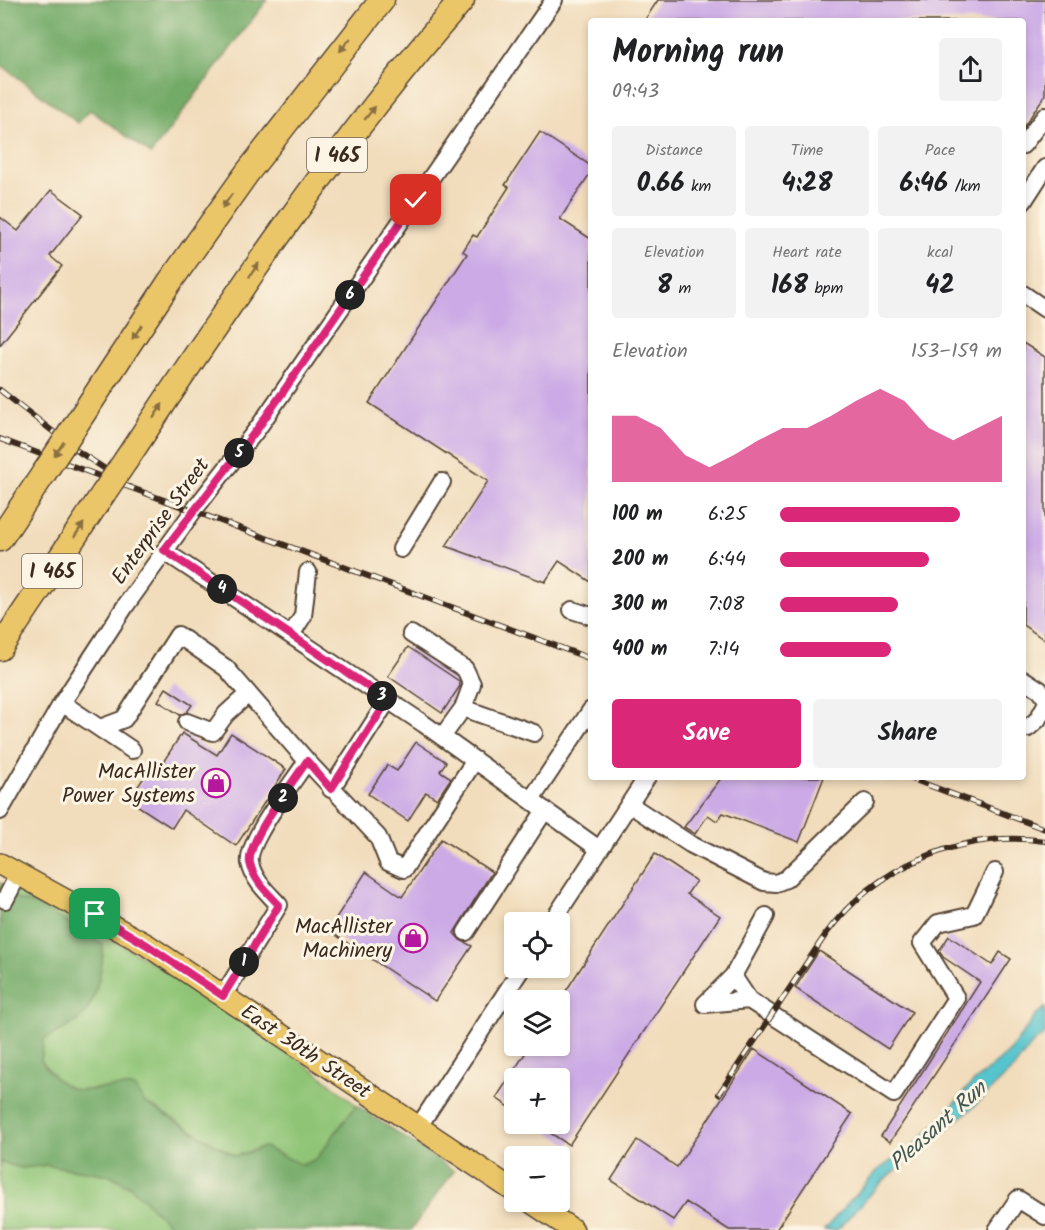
<!DOCTYPE html>
<meta charset="utf-8">
<style>
:root{--surface:#fff;--page:#f2f2f2;--text:#202124;--muted:#757577;--accent:#db2777}
body{margin:0;font-family:Kalam,sans-serif;background:var(--page);color:var(--text);height:100vh;display:flex;flex-direction:column;font-size:22px;white-space:nowrap}
*{box-sizing:border-box;margin:0}
p{font-size:20px;color:var(--muted)}
.icon{flex:none;width:33px;height:33px;fill:none;stroke:currentColor;stroke-width:2;stroke-linecap:round;stroke-linejoin:round}
.map{position:relative;flex:1;overflow:hidden}
.details{position:absolute;left:588px;top:18px;width:438px;height:762px;display:flex;flex-direction:column;background:var(--surface);border-radius:6px;box-shadow:0 3px 9px #0003}
.details>*{flex:none}
.fabs{position:absolute;left:504px;top:912px;display:grid;gap:12px}
.fabs a{display:grid;place-items:center;width:66px;height:66px;border-radius:6px;background:var(--surface);box-shadow:0 3px 9px #0003;font-size:30px}
.pin{position:absolute;display:grid;place-items:center;width:51px;height:51px;color:#fff;margin:-26px;border-radius:12px;box-shadow:0 3px 9px #0006}
.km{position:absolute;width:30px;height:30px;margin:-15px;border-radius:50%;background:#222;color:#fff;font-size:16px;line-height:30px;text-align:center}
.round{display:grid;place-items:center;flex:none;width:63px;height:63px;border-radius:6px;background:var(--page)}
.headline{display:flex;align-items:center;justify-content:space-between;height:102px;padding:0 24px}
h1{font-size:33px;font-weight:700;line-height:45px}
.metrics{display:grid;grid-template-columns:repeat(3,1fr);gap:9px;height:102px;padding:6px 24px}
.metrics div{display:grid;align-content:center;border-radius:6px;background:var(--page);text-align:center}
.metrics b{font-size:26px;font-weight:700}
.metrics small{font-size:16px;font-weight:400}
.metrics p{font-size:16px}
.chart{height:168px;padding:12px 24px}
.chart p{display:flex;justify-content:space-between}
.chart svg{width:100%;height:108px;margin-top:6px;fill:var(--accent);opacity:.7}
.cta{display:flex;gap:12px;margin-top:auto;padding:12px 24px}
.cta a{flex:1;height:69px;border-radius:6px;background:var(--accent);color:#fff;font-size:24px;font-weight:700;line-height:69px;text-align:center}
.cta a+a{background:var(--page);color:var(--text)}
ul{padding:0 24px;list-style:none;font-size:20px}
li{display:grid;grid-template-columns:96px 72px 1fr;align-items:center;height:45px}
li i{height:15px;border-radius:8px;background:var(--accent)}
.map>svg:first-child{display:block}
</style>
<div class="map">
<svg width="1045" height="1230" viewBox="0 0 1045 1230">
<rect width="100%" height="100%" fill="#fcf5e5"/>
<filter id="ink" filterUnits="userSpaceOnUse"><feTurbulence type="fractalNoise" baseFrequency=".0167" numOctaves="2"/><feDisplacementMap in="SourceGraphic" scale="12" xChannelSelector="R" yChannelSelector="G"/><feConvolveMatrix kernelMatrix="1 2 1 2 8 2 1 2 1" color-interpolation-filters="sRGB"/></filter>
<filter id="wash" filterUnits="userSpaceOnUse"><feTurbulence type="fractalNoise" baseFrequency=".008" numOctaves="4" result="noise"/><feDisplacementMap in="SourceGraphic" scale="24" xChannelSelector="R" yChannelSelector="G"/><feGaussianBlur stdDeviation="1.35" result="paint"/><feColorMatrix in="noise" values="0 0 0 0 0 0 0 0 0 0 0 0 0 0 0 0 0 1.4 0 .05"/><feComposite in="paint" operator="in"/></filter>
<g filter="url(#wash)">
<rect width="100%" height="100%" fill="#f1dcbb"/>
<path fill="#8fc476" stroke="#65774a" stroke-width="1.5" d="M0,883L71,917L150,961L254,1028L324,1078L356,1105L316,1160L302,1165L264,1147L235,1156L144,1102L136,1088C92,1080 75,1111 41,1060L44,1038C57,1033 71,1027 82,1017C95,1004 104,962 103,944L37,905L16,899L0,889Z
M0,1162L22,1168L47,1165L110,1175L131,1187L175,1230H0Z"/>
<path fill="#73aa67" stroke="#576a42" stroke-width="1.5" d="M0,0H267L151,154L90,110L78,123L0,64Z
M0,889L16,899L37,905L103,944C104,962 95,1004 82,1017C71,1027 57,1033 44,1039L41,1060C75,1111 93,1080 136,1088L144,1102L235,1156L264,1147L302,1165L316,1159L356,1105L454,1171L411,1230H175L131,1187L110,1175L47,1165L22,1168L0,1162Z"/>
<path fill="#57c4cd" stroke="#497776" stroke-width="1.5" d="M1045,1008V1034L1032,1044L1014,1068L970,1110L883,1181L837,1230H824L877,1171L912,1146L945,1115L968,1087L1009,1052L1037,1014Z"/>
<g id="blocks">
<path fill="#ccaae6" d="M658,0H1045V95L1023,128V21H644Z
M540,132L591,166V172L560,219L591,239V582L559,561L545,582L446,546L488,481L369,403L467,254L463,251L473,235L477,237L509,187L505,185Z
M51,190L83,214L50,256L62,266L0,345V217L18,231Z
M1023,343L1045,357V640L1023,625Z
M408,647L459,681L460,686L442,713L388,676Z
M166,688L192,705L187,712L180,715L158,701Z
M182,733L217,755L231,733L286,769L236,846L183,810L172,828L129,800L150,768L156,773Z
M416,742L446,762L440,771L451,778L437,799L426,792L408,821L368,794L387,765L397,771Z
M722,777H824L799,842L723,813L717,821L708,815L695,834L684,827Z
M441,839L492,872L454,933L460,940L472,946L435,1001L328,930L366,872L402,897Z
M655,854L696,881L687,894L720,916L569,1145L536,1124H560V1078H514V1110L496,1098L530,1046H560V1000Z
M949,936L992,965L1000,952L1011,959L890,1142L881,1136L980,982L943,957L939,951Z
M819,951L912,1012L888,1049L795,988Z
M754,1049L852,1114L776,1230H729L686,1202L673,1220L611,1180L637,1140L677,1167Z"/>
</g>
</g>
<g filter="url(#ink)">
<use href="#blocks" fill-opacity="0" stroke="#564536" stroke-width="1.5"/>
<g fill="none" stroke-linecap="round" stroke-linejoin="round">
<g stroke="#564536" stroke-width="20">
<path id="minor" d="M1023,145L1045,116
M1023,202L1045,168
M1023,294L1045,309
M401,549L442,482
M164,551L424,724L599,849
M572,610L591,616
M411,634L465,669L472,684L463,708
M291,635L303,616L308,572
M1023,679L1040,690L1045,697
M62,703L132,750
M187,722L213,732L226,714L248,694
M1023,726L1028,728L1038,719L1045,706
M100,728L124,719L178,635L226,668L307,761C294,781 246,842 250,863C254,881 267,892 279,905L223,996
M442,737L463,708L534,733
M307,761L378,837L388,862L404,869L475,760
M331,789L388,700
M531,800L591,710
M629,804L690,844L764,882L776,883L786,879L865,802
M0,811L62,703L126,605L194,510L258,428L554,0
M5,900L18,875
M552,922L647,777
M466,932L545,810
M733,976L766,916
M705,1004L749,1000L894,1094L956,998L922,943L938,923L974,915L995,872
M705,1004L733,976L749,1000
M419,1126L522,968
M997,1230L1018,1199L1045,1216"/>
</g>
<g stroke="#564536" stroke-width="24">
<path id="major" d="M0,864L147,945L514,1191
M531,1202L573,1230"/>
</g>
<g stroke="#564536" stroke-width="27">
<path id="highway" d="M75,426L169,283L247,173L382,0
M126,460C231,301 337,144 462,0
M0,539L44,473
M0,648L103,494"/>
</g>
<use href="#minor" stroke="#fff" stroke-width="16"/>
<use href="#major" stroke="#ebc669" stroke-width="21"/>
<use href="#highway" stroke="#ebc669" stroke-width="24"/>
<g stroke="#3b2a1e" stroke-width="6">
<path id="rail" d="M0,390L79,452L116,476
M0,439L591,659
M907,777L1045,829
M719,1094L826,934C875,867 962,829 1045,841"/>
</g>
<use href="#rail" stroke="#fcf5e5" stroke-width="4" stroke-dasharray="11" stroke-linecap="butt"/>
<g stroke="#564536" stroke-width="27" stroke-linecap="butt">
<path id="highway-bridge" d="M44,473L75,426
M103,494L126,460"/>
</g>
<use href="#highway-bridge" stroke="#ebc669" stroke-width="24"/>
</g>
<defs><path id="oneway-solid" d="M-6-.8H1V-3.2L6.5 0L1 3.2V.8H-6Z" transform="scale(1.5)"/></defs>
<g fill="#8a7040">
<use href="#oneway-solid" transform="translate(345 45) rotate(129)"/>
<use href="#oneway-solid" transform="translate(370 113) rotate(-51)"/>
<use href="#oneway-solid" transform="translate(227 201) rotate(125)"/>
<use href="#oneway-solid" transform="translate(254 270) rotate(-55)"/>
<use href="#oneway-solid" transform="translate(137 332) rotate(124)"/>
<use href="#oneway-solid" transform="translate(158 411) rotate(-57)"/>
<use href="#oneway-solid" transform="translate(59 449) rotate(124)"/>
<use href="#oneway-solid" transform="translate(79 530) rotate(-56)"/>
</g>
</g>
<g fill="none" stroke-linecap="round" stroke-linejoin="round" filter="url(#ink)">
<g stroke="#fff" stroke-width="12">
<path id="route" d="M95,914L147,945L223,996L279,905C267,892 254,881 250,863C246,842 294,781 307,761L331,789L388,700L164,550L258,428L416,200"/>
</g>
<use href="#route" stroke="#db2777" stroke-width="8"/>
</g>
<defs>
<g id="shop-ring" transform="scale(1.5)"><circle r="9.5" fill="#fcf5e5" stroke="#b5179e" stroke-width="1.5"/><path d="M-5-2.5h2.3a2.7 3.5 0 0 1 5.4 0H5L5.5 6h-11ZM-1.5-2.5h3a1.5 2.3 0 0 0-3 0Z" fill="#b5179e"/></g>
</defs>
<g fill-rule="evenodd">
<use href="#shop-ring" x="216" y="783"/>
<use href="#shop-ring" x="413" y="938"/>
</g>
<g text-anchor="middle" stroke-width="6" stroke-linejoin="round" paint-order="stroke">
<g fill="#fcf5e5" stroke="#75675a" stroke-width="1.5">
<rect x="307" y="138" width="60" height="34" rx="4.5"/>
<rect x="22" y="554" width="60" height="34" rx="4.5"/>
</g>
<g font-size="20" font-weight="bold" fill="#3b2a1e">
<text x="337" y="162">I 465</text>
<text x="52" y="578">I 465</text>
</g>
<g font-size="21" fill="#3b2a1e" stroke="#fcf5e5">
<text transform="translate(160 521) rotate(-54)" y="7">Enterprise Street</text>
<text transform="translate(306 1051) rotate(34)" y="7">East 30th Street</text>
</g>
<g font-size="21" fill="#3b2a1e" stroke="#fcf5e5" text-anchor="end">
<text x="195" y="778">MacAllister<tspan x="195" dy="24">Power Systems</tspan></text>
<text x="392" y="933">MacAllister<tspan x="392" dy="24">Machinery</tspan></text>
</g>
<g font-size="22" font-style="italic" fill="#435853" stroke="#fcf5e5">
<text transform="translate(937 1125) rotate(-42)" y="8">Pleasant Run</text>
</g>
</g>
</svg>
<div class="fabs">
<a><svg class="icon" aria-label="locate" viewBox="0 0 24 24"><circle cx="12" cy="12" r="6"/><path d="M12 2v4M12 18v4M2 12h4M18 12h4"/></svg></a>
<a><svg class="icon" aria-label="layers" viewBox="0 0 24 24"><path d="M12 4l9 5-9 5-9-5zM3 14l9 5 9-5"/></svg></a>
<a>+</a>
<a>−</a>
</div>
<div class="pin" style="left:95px;top:914px;background:#1e9e55"><svg class="icon" aria-label="arrive" viewBox="0 0 24 24"><path d="M6 21V4h12l-3 4 3 4H6"/></svg></div>
<div class="pin" style="left:416px;top:200px;background:#d93025"><svg class="icon" aria-label="check" viewBox="0 0 24 24"><path d="M5 12l5 5 9-10"/></svg></div>
<b class="km" style="left:244px;top:962px">1</b>
<b class="km" style="left:283px;top:798px">2</b>
<b class="km" style="left:382px;top:696px">3</b>
<b class="km" style="left:222px;top:589px">4</b>
<b class="km" style="left:239px;top:453px">5</b>
<b class="km" style="left:350px;top:295px">6</b>
<section class="details">
<div class="headline"><div><h1>Morning run</h1><p>09:43</p></div><a class="round"><svg class="icon" aria-label="share" viewBox="0 0 24 24"><path d="M12 15V3M7 8l5-5 5 5M5 13v7h14v-7"/></svg></a></div>
<div class="metrics">
<div><p>Distance</p><b>0.66<small> km</small></b></div>
<div><p>Time</p><b>4:28</b></div>
<div><p>Pace</p><b>6:46<small> /km</small></b></div>
</div>
<div class="metrics">
<div><p>Elevation</p><b>8<small> m</small></b></div>
<div><p>Heart rate</p><b>168<small> bpm</small></b></div>
<div><p>kcal</p><b>42</b></div>
</div>
<div class="chart"><p><span>Elevation</span>153–159 m</p>
<svg viewBox="0 0 160 44" preserveAspectRatio="none"><path d="M0 44V17L10 17L20 22L30 33L40 38L50 33L60 27L70 22L80 22L90 17L100 11L110 6L120 11L130 22L140 27L150 22L160 17V44z"/></svg>
</div>
<ul>
<li><b>100 m</b>6:25<i style="width:81%"></i></li>
<li><b>200 m</b>6:44<i style="width:67%"></i></li>
<li><b>300 m</b>7:08<i style="width:53%"></i></li>
<li><b>400 m</b>7:14<i style="width:50%"></i></li>
</ul>
<div class="cta"><a>Save</a><a>Share</a></div>
</section>
</div>
